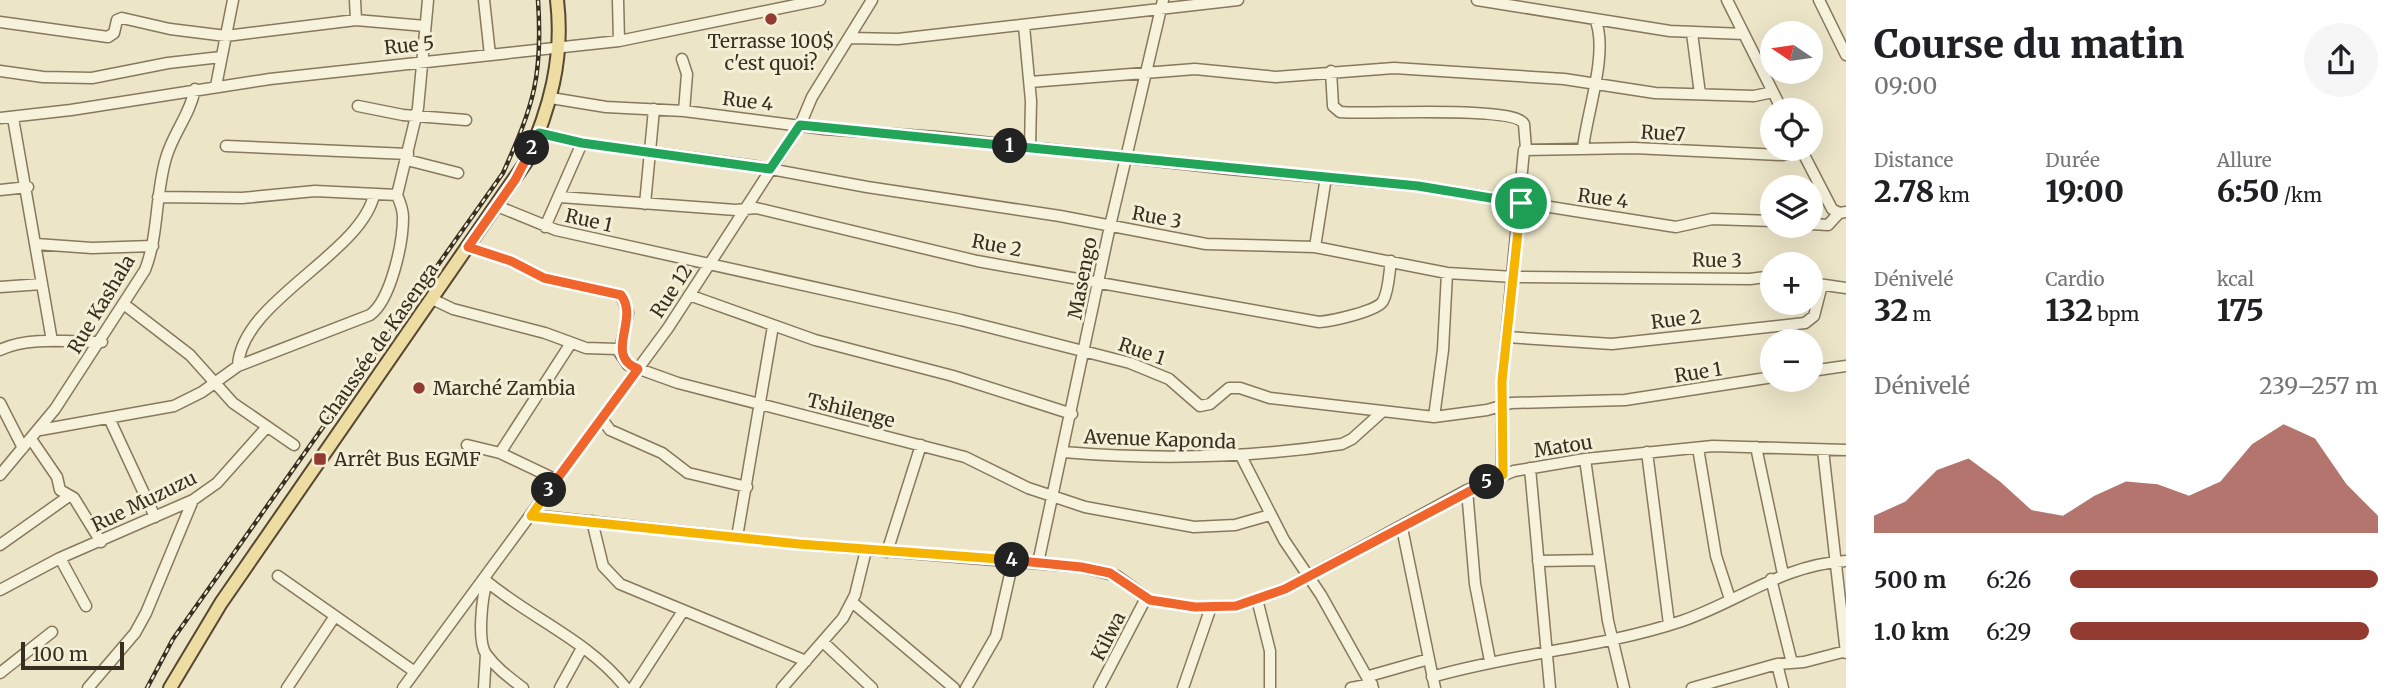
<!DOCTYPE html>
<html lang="fr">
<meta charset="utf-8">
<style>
:root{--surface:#fff;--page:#f6f6f6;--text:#202124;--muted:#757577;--accent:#933b31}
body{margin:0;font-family:Merriweather,serif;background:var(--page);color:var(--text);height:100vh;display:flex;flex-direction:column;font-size:26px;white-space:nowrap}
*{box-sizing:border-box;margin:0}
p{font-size:23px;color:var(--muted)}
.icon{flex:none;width:38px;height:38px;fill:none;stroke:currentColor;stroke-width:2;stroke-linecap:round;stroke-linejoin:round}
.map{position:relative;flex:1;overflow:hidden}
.side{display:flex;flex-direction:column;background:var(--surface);width:560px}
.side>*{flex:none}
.needle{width:46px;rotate:283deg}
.fabs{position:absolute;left:1760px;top:21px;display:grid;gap:14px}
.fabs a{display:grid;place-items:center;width:63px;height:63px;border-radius:50%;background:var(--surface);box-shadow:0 7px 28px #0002;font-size:35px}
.scale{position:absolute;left:21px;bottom:18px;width:103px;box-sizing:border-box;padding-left:7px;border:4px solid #392f21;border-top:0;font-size:19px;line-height:24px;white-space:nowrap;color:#392f21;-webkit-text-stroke:5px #f4efd7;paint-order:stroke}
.pin{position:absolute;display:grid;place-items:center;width:60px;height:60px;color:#fff;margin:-30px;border:4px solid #fff;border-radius:50%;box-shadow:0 2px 7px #0007}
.km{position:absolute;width:35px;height:35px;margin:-18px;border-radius:50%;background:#222;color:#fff;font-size:19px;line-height:35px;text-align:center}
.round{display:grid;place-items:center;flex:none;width:74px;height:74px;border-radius:37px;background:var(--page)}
.head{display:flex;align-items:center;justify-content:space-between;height:119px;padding:0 28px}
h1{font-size:38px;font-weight:800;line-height:52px}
.figures{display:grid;grid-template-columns:repeat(3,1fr);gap:10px;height:119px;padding:7px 28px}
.figures div{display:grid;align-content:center}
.figures b{font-size:30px;font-weight:800}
.figures small{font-size:19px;font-weight:400}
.figures p{font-size:19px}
.chart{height:196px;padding:14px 28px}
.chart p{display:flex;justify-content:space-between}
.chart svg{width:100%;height:126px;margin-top:7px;fill:var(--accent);opacity:.7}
ul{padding:0 28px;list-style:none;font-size:23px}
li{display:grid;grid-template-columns:112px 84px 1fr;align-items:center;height:52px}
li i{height:18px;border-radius:9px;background:var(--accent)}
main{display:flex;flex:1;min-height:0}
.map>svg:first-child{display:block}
</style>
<main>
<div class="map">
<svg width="1846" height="688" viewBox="0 0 1846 688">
<rect width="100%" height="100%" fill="#ece5c8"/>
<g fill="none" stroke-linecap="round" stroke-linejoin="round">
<g stroke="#87785e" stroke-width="13">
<path id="minor" d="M355,0L356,20
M484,0L490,55
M618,0L619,41
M1477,0L1670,31L1744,34
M1727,0L1782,110
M1819,0L1846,55
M0,22L108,37L114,33L117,20L122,18L170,29L226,36L356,20L425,26
M1024,26L1031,101L1030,148
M1692,33L1700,94
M849,38L898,39L1238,0
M682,59L687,74L684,111
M0,71L43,77L92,78L168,63L221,57
M1331,71L1333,106L1340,112C1369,115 1514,105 1524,124L1526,149
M1030,82L1195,69L1276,77L1394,68L1564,79L1655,93L1754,96L1773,92
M216,86L233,0
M551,98L606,107L684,111L824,129L937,137L1229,169L1418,186L1676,227L1712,219L1773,221
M358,106L403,115L466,120
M0,118L71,110L270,79L619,41L820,0
M13,118L52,341
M539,133L582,143L754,166L867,187L1060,216L1206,244L1315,247L1447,273L1514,277L1750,279L1773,276
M226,146L408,154
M1583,148C1587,112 1609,51 1595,19
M1801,149L1832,209L1839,213
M407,160L458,173
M0,190L28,187
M158,197L242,198L315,191L397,195L418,108L428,0
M560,197L736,210L756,208L977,261L1319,322C1332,321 1378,311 1383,301C1389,290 1389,273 1391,261
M645,204L654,109
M497,206L556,230L961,320L1130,363L1169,379L1200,406L1210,404L1229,388H1240L1270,398L1434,417L1487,410L1511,403L1625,400L1773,377
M1811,224L1828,225L1839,213L1846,212
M545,227L582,143
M36,244L92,248L153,246
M468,247L511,261L544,278L621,295L628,313L620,350
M1315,247L1326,177
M1811,283L1846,288
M0,287L42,284
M689,295L815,340L953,376L1072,414
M432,299L453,309L545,333L586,348L617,349L628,365L678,383L965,457L1028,488L1085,507L1194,527L1235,525L1270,515
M125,305L190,355L233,403L294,445
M1506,337L1612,344L1805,323L1814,316L1822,285
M0,350C29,336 70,342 102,342
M238,366C241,301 360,255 374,195
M1811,371L1846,366
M0,403L23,448
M1434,417L1443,350L1447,273
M109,418L155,517
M602,419L610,430L662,453L688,473L747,487
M40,430L174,406L202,392L238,366L370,315C391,300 403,243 403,217C403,209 400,202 397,195
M31,439L57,477L60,490L74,498L101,542
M467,445L500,453L557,480
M1756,447L1783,574
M1698,448L1716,556L1730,599
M1823,450L1846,653
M1063,452C1157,460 1250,458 1342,444L1352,439L1382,412
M1647,452L1669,624
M500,453L571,343
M1241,456L1284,540L1321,595L1373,688
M1585,459L1608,621L1624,688
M1530,468L1550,688
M0,475L55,409L145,270C159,234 155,195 166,158C173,133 190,115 195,89
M1502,475V381L1524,150L1634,148L1782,155L1803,152
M1467,490L1475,584L1490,661
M531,515L799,544L1081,567L1117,576L1150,600L1195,607L1236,606L1285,589L1467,490L1514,471L1585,459L1713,446L1846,450
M592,521L603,566L620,584L806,661
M1402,528L1435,688
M737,537L773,326
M0,545L69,496
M887,552L921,445
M60,558L86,606
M1538,561L1599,560
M1038,563L1110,226L1163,0
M278,576L415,672
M1771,579L1792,663
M485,580C530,618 588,640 626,688
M487,582C482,597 477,641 486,654C496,668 510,678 523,688
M0,590L60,558L193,500L217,483L266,428
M1257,599L1270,651V688
M852,602L954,688
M823,642L872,688
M1777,664L1783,688
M0,673L52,632
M1369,676L1429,659
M1432,677C1515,653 1601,648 1682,621C1740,601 1782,565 1846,561
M88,688L135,633L146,613L193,500
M287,688L335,616
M403,688L668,328L801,123L812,97L872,0
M484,688L486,654
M560,688L582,648
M633,688L683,611
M782,688L843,618L855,595L866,550
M966,688L996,636L1013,561
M1099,688L1146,598
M1183,688L1211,607
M1351,688L1372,684
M1692,688L1777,664L1804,662L1846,651"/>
</g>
<g stroke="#564632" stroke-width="16">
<path id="major" d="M170,688L221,603L526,162C550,109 564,58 557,0"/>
</g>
<use href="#minor" stroke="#f7f2db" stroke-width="10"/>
<use href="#major" stroke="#eddda3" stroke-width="12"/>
<g stroke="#392f21" stroke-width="4.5">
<path id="rail" d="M147,688L173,639L503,173C534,104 543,76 538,0"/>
</g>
<use href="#rail" stroke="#f4efd7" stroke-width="2" stroke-dasharray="5" stroke-linecap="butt"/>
</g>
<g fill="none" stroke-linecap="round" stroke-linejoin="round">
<g stroke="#fff" stroke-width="14">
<path id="split-1" d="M1010,146L1418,186L1521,203"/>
</g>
<g stroke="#fff" stroke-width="14">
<path id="split-2" d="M532,148L539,133L582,143L770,169L800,125L1010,146"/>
</g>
<g stroke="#fff" stroke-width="14">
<path id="split-3" d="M532,148L515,180L468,247L511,261L544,278L621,295C640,320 603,355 638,369L549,490"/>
</g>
<g stroke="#fff" stroke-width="14">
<path id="split-4" d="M549,490L531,516L799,544L1012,560"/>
</g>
<g stroke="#fff" stroke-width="14">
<path id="split-5" d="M1012,560L1081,567L1110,573L1150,600L1195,607L1236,606L1285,589L1487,482"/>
</g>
<g stroke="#fff" stroke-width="14">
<path id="split-6" d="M1487,482L1503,475L1502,381L1521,203"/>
</g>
<use href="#split-1" stroke="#22a559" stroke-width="9"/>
<use href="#split-2" stroke="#22a559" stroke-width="9"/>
<use href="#split-3" stroke="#f0652b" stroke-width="9"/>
<use href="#split-4" stroke="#f5b400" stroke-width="9"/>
<use href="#split-5" stroke="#f0652b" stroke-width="9"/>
<use href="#split-6" stroke="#f5b400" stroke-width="9"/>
</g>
<g fill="#933b31" stroke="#f4efd7" stroke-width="2.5">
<circle cx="771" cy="19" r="7"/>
<circle cx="419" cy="388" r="7"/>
<rect x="313" y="452" width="14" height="14" rx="3.5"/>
</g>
<g text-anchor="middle" stroke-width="6" stroke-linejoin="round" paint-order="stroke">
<g font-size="19" fill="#392f21" stroke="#f4efd7" text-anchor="start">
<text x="771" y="48" text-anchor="middle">Terrasse 100$<tspan x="771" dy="22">c'est quoi?</tspan></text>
<text x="433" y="395">Marché Zambia</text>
<text x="334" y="466">Arrêt Bus EGMF</text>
</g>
<g font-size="19" fill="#392f21" stroke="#f4efd7">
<text transform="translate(409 45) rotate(-6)" y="7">Rue 5</text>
<text transform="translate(748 101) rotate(7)" y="7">Rue 4</text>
<text transform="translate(1663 133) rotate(4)" y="7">Rue7</text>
<text transform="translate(1603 198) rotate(8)" y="7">Rue 4</text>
<text transform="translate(1157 217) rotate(11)" y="7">Rue 3</text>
<text transform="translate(589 220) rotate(13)" y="7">Rue 1</text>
<text transform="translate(997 245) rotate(11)" y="7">Rue 2</text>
<text transform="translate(1717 260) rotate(1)" y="7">Rue 3</text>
<text transform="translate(1082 278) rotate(-79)" y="7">Masengo</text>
<text transform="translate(671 291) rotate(-57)" y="7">Rue 12</text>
<text transform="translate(101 304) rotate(-59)" y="7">Rue Kashala</text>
<text transform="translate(1676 319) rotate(-7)" y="7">Rue 2</text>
<text transform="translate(378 344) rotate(-55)" y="7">Chaussée de Kasenga</text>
<text transform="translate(1142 351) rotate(19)" y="7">Rue 1</text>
<text transform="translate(1698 372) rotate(-9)" y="7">Rue 1</text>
<text transform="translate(851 410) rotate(14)" y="7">Tshilenge</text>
<text transform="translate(1160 439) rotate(2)" y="7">Avenue Kaponda</text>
<text transform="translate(1563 446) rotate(-9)" y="7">Matou</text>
<text transform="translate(144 501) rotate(-26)" y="7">Rue Muzuzu</text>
<text transform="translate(1108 636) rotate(-63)" y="7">Kilwa</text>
</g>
</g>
</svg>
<div class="fabs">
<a><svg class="needle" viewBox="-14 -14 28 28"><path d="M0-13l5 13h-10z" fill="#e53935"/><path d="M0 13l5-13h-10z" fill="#757577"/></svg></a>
<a><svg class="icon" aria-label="locate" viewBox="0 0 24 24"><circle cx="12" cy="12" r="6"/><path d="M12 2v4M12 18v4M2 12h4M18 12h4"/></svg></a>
<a><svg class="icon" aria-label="layers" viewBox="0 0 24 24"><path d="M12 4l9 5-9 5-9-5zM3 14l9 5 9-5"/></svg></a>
<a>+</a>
<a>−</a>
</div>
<div class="scale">100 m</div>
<div class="pin" style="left:1521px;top:203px;background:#1e9e55"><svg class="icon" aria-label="arrive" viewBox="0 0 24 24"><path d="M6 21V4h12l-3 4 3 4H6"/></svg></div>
<b class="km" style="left:1010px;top:146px">1</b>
<b class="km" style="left:532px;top:148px">2</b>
<b class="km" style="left:549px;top:490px">3</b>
<b class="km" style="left:1012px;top:560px">4</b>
<b class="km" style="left:1487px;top:482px">5</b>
</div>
<section class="side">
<div class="head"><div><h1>Course du matin</h1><p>09:00</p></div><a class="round"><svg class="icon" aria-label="share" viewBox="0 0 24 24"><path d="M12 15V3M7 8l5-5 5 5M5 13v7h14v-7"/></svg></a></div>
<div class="figures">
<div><p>Distance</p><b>2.78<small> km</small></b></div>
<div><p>Durée</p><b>19:00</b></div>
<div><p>Allure</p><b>6:50<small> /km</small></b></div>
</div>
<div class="figures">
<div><p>Dénivelé</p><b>32<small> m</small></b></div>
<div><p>Cardio</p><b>132<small> bpm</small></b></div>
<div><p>kcal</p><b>175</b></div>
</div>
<div class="chart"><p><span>Dénivelé</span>239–257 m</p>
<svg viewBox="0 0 160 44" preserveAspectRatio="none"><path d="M0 44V38L10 33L20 22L30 18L40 26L50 36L60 38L70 31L80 26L90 27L100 31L110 26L120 13L130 6L140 11L150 27L160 38V44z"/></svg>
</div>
<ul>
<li><b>500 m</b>6:26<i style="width:100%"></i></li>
<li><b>1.0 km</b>6:29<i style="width:97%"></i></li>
</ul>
</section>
</main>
